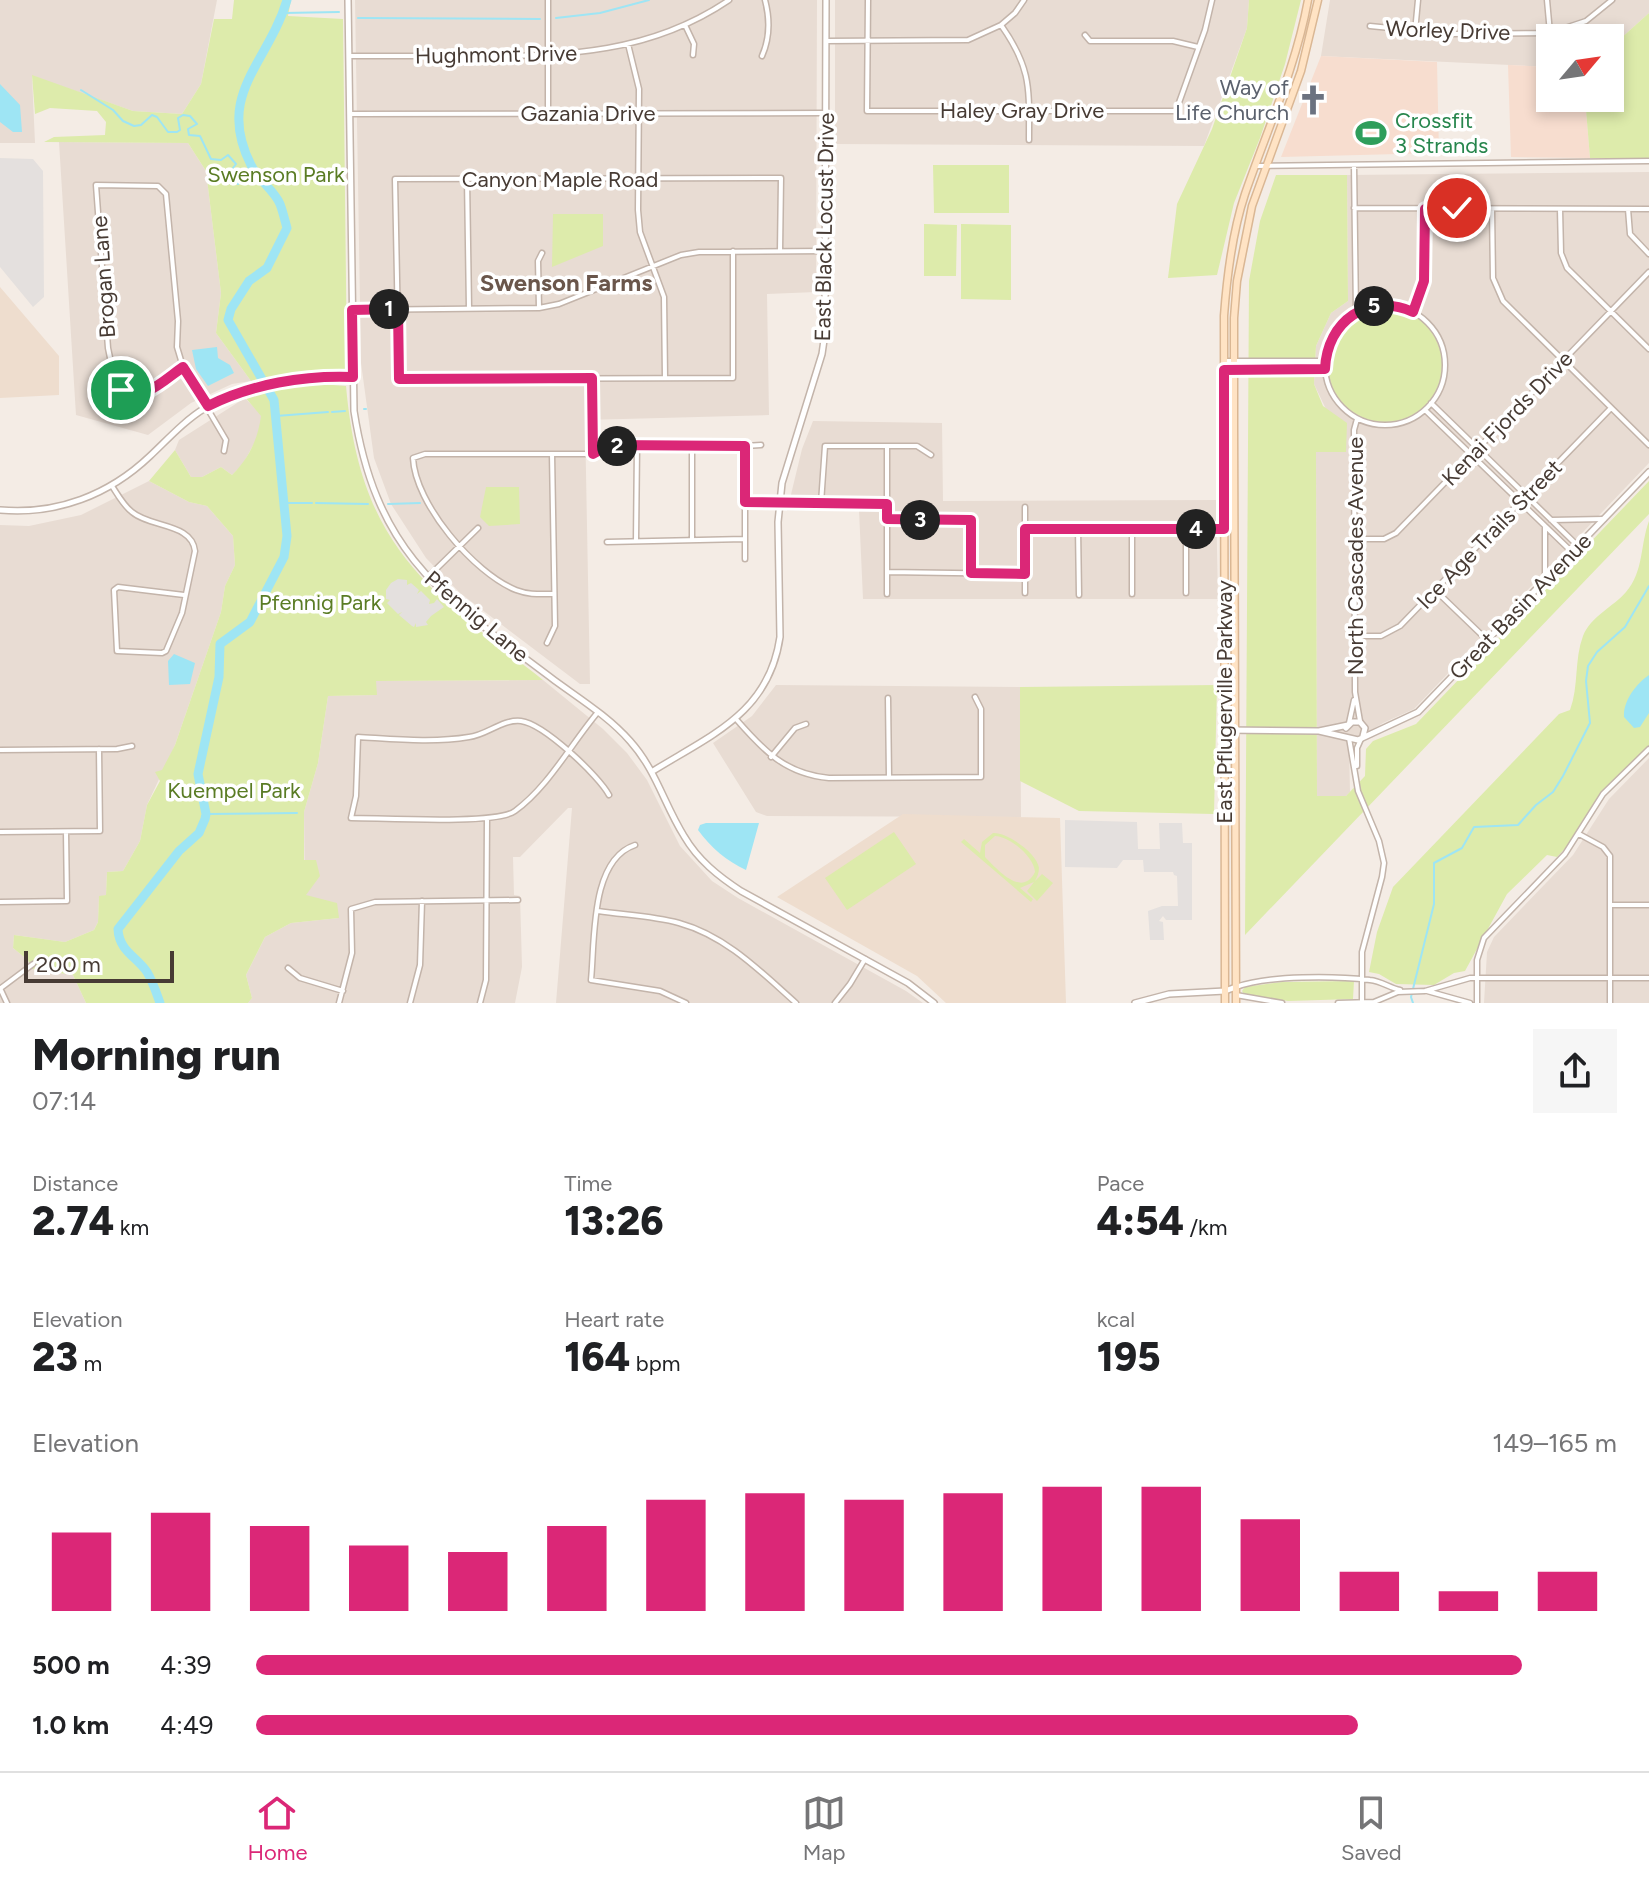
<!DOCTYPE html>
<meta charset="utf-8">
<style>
:root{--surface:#fff;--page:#f6f6f6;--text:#202124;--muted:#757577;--line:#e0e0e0;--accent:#db2777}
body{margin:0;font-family:Figtree,sans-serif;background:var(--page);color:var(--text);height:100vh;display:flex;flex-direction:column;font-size:30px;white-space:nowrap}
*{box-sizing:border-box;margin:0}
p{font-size:26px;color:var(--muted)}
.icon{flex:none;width:44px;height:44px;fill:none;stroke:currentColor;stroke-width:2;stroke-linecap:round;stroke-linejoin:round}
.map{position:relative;height:1003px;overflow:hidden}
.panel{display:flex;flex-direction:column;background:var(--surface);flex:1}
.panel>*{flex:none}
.needle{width:52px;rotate:61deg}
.fabs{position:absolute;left:1536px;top:24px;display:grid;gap:16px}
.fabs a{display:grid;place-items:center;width:88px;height:88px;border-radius:0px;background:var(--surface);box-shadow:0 4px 12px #0003;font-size:40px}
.scale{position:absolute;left:24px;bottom:20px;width:150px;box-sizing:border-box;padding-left:8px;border:4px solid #473b34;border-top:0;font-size:22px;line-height:28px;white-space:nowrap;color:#473b34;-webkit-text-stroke:6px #fff;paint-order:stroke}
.pin{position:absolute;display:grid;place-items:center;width:68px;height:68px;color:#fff;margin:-34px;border:4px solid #fff;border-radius:50%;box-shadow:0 2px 8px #0007}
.km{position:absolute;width:40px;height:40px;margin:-20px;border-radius:50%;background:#222;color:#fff;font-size:22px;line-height:40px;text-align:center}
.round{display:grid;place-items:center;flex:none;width:84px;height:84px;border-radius:0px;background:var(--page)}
.summary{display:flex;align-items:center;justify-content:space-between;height:136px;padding:0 32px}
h1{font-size:44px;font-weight:800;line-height:60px}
.metrics{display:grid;grid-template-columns:repeat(3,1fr);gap:12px;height:136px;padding:8px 32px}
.metrics div{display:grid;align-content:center}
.metrics b{font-size:40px;font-weight:800}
.metrics small{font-size:22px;font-weight:400}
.metrics p{font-size:22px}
.chart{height:224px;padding:16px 32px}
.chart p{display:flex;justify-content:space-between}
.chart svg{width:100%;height:144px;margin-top:8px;stroke:var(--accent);stroke-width:6}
ul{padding:0 32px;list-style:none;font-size:26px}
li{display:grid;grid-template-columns:128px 96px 1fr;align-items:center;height:60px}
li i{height:20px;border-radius:10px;background:var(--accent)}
.tab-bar{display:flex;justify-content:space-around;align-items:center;height:112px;border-top:2px solid var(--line);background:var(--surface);font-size:22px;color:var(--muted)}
.tab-bar a{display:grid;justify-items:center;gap:4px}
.tab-bar .active{color:var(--accent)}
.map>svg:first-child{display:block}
</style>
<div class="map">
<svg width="1649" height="1003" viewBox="0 0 1649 1003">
<rect width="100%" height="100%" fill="#f4ece5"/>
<path fill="#e8dcd3" d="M0,0H217L201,84L182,114L133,111L32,76L35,143H0Z
M355,0H817L816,292L767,294L769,415L585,420L590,684H580L460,593L426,558L391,504L374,458L361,363Z
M835,0H1249L1247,28L1204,146L835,144Z
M1330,0H1649V13L1610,48V38H1550V67L1321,56Z
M59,142L188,143L206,171L221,293L216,333L251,381L232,384L191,403L148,435L76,415Z
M1649,172V463L1414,709L1383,723L1349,744L1350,792L1346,796H1317L1316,452L1346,451L1314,384L1316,346L1331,313L1348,301L1347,175Z
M245,398L262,415L258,436L243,464L232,475L221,467L202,477H191L175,450L179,440Z
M813,421L942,423L943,501L1216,500L1218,599H863L859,510L787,511L802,449Z
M149,481L189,502L207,506L233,536L235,565L225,586L221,612L175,745L147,805L140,841L123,871L107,872L106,895L99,897L98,922L94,930L65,942L14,935L13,948L28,960L32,969L73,975L86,1003H0V525L29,526L81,515Z
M543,680L603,729L627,753L647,780L680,846L712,881L738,898L906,991L923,1003H556L572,808H568L520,857H513L514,895L520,896L522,967L515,1003H248L252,998L246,975L265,937L291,923L339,918L305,895L304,812L318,763L328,696L376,695V681Z
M776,685L1020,687L1021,817L767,816L756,812L713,743L752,716Z
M1649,758V1003H1484L1487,952L1494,937L1573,855L1609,799Z"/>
<path fill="#f7ddcf" d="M1321,56L1437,62L1439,153L1281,157Z
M1508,65L1550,67V98H1585L1590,158L1511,157Z"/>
<path fill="#eeddce" d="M0,287L59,356V395L0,398Z
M903,814L1060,818L1066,1003H946L917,976L777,897Z"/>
<path fill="#ddebab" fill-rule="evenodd" d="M234,0H291L288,16L343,19L347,369L344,372H309L251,381L216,333L221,293L206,171L188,143L44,142L54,137L105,135L106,122L97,111L50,108L35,114L32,75L133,111L182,114L201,84L214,19H232Z
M1249,0H1301L1285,64L1260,138L1234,203L1217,275L1168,278L1177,204L1212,129L1247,28Z
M1649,13V158H1590L1585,98H1610V48Z
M933,165H1009V213H934Z
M1276,175H1347L1348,301L1331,313L1316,346L1314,384L1323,406L1347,423L1346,452H1316L1317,796H1346L1365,776L1366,749L1373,741L1416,724L1649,481V514L1245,935L1249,281L1260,221Z
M553,214H603V246L552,267Z
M924,224L957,225L956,276H924Z
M961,224L1011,225V300L961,299Z
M1328 365a57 57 0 1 1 114 0a57 57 0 1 1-114 0Z
M320,384L346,386C360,546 426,589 543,680L376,681L377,695L328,696L318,763L304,812V860H316L320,876L306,895L337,903L339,918L291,923L265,937L246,975L252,998L248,1003H86L73,975L32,969L28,960L13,948L14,935L65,942L94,930L98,922L99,896L106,895L107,872L123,871L140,841L147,805L160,781L155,772L162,770L175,745L221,612L225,586L235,565L233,536L207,506L189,502L149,481L175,450L191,477H202L221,467L232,475C249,458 258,439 261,416L244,396L283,388Z
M486,487H519L520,524L489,526L480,517Z
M1649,521V746L1601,792L1573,840L1557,857L1547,855L1507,894L1465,971L1454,973L1434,985L1396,984L1379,974L1369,972L1377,932L1393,887L1559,714L1570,710C1579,686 1574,660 1583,636C1591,616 1613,607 1626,592C1644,571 1640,545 1649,521Z
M1217,685L1214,814L1079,811L1020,781V687Z
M894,832L916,864L847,910L825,878Z
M993,833C1007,832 1037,853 1039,868C1039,873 1037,877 1035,881L1042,874L1053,883L1037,901L1027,891L1034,882L1020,888L1033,899L1031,902L961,842L964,839L980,853L982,842ZM995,836C1011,837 1034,857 1035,872C1022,898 998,870 985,857V845Z
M1354,981L1353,999L1288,1001L1244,994L1242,991L1245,987L1282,982Z"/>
<path fill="#e4e0de" d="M0,158L33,159L43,171L44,297L33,307L0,267Z
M398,579L407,580V585L411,583L419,590L417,594L421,591L430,600L429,604L434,603L437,599L444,607L431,616L426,622L428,625L416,627V623L414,627L412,626L399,615L402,612L398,614L387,603L390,600L386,599V590L391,583Z
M1065,820L1137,822L1138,849H1160L1159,823H1182L1183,843H1192V920H1166L1163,916L1159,921L1163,922L1164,940H1150L1148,911L1162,906H1178L1177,876L1174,875L1173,872H1144L1143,860H1123L1117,868L1065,867Z"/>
<path fill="#9ee5f4" d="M0,84L20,105L22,132H13L0,122Z
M217,347L218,358L230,365L234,373L208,386L196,369L192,350Z
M174,654L195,663L190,684L169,685L168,661Z
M1649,675V713L1640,727L1634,728L1624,717C1623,701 1636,684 1649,675Z
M706,823H759L746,870C727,861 711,848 698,830L700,825Z"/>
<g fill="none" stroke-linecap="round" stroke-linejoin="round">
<path stroke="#9ee5f4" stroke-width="2" d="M283,13L339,12
M358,18L540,19
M556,18L600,13L649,0
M81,90L113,110L123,121L134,126L141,125L152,115L157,117L168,132H177L180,130L178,118L183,115L190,116L197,124L188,129L189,135L200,136L211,159L221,160L228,155L236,164L230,172V177L238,184L246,176L255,172
M364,409H366
M332,412L345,411
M276,416L328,412
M283,503H312
M316,503L368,504
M388,504L420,503
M206,814L297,813
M1413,1003L1411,997L1434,904V863L1462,848L1474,827L1518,825L1536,805L1553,792L1563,776L1590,723L1586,681L1588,666L1597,652L1625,627L1649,586"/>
<path stroke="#9ee5f4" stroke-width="9" d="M160,1003C156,992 153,982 147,972C136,956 119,951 118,929L179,851L199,833L205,819L206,814L198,774L219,677L220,644L250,622L284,557L287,536L274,400L228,320L231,309L249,281L267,268L287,228C285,221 283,212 280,204C274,190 258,180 251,165C215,94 268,64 287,0"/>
<g stroke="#c3b4aa" stroke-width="7">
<path id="minor" d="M548,0V114
M868,0L867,111H1176L1205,30L1212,0
M1547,0L1550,33
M685,25L694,44L693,55
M1001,25C1032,69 1029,89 1029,140
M1370,26L1451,34L1550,33L1586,21L1612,0
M1415,32L1418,0
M1085,35L1090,41H1173L1198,47
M826,41L968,40L1001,25L1015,13L1024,0
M628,44L639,89L638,210L640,232L664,297L665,378
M349,56C391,56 434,56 477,56C567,56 651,53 729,0
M762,56C770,38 770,19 765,0
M350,114L826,113
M1354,165L1356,313
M1256,166L1649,161
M467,179L469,308
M1354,208L1649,209
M1492,209L1493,278L1503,301L1649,445
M1560,209L1561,253L1567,268L1649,349
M1628,209L1630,234L1649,254
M733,251V378L399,379L395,179L781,178L780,251
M1325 365a60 60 0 1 1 120 0a60 60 0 1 1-120 0Z
M539,308L538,261L542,253
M352,310L539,308L559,304L681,255L699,252L826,251
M1413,312L1424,281L1425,209
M1224,361H1325
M183,367L142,395L130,396L121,390L115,382L108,348L96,185L158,186L166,194L178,321L177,347L183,367L226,440L224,451
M1224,370L1325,369
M592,378L593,454
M1431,403L1578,546
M1425,410L1572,552
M1357,419L1354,430L1355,692L1360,721
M745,446L761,445
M112,486C118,495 123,505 132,512C151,528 192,523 195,551L182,613L166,651L162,653L117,651L114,590L118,587L184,595
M821,503L825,446H917L931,455
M887,519L971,520V573
M1551,520L1604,519
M1545,526V580
M1078,528L1079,595
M1132,528V594
M1025,529H1224
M1186,529V593
M1354,539H1384L1396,533L1649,272
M692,540V446
M636,541L637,446
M607,542L745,539
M745,559V502L887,504
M888,572L1025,574
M429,576L478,528
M1435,590L1487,640
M1025,593V507
M553,594C540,594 529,595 516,590C474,573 415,504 413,458L425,454H593L609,445L745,446V502
M887,594V446
M1355,636H1381L1400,626L1611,408
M547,643L555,626L552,454
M888,698L889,777
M598,712C571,744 549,786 515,811C497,825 381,818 351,818L356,796L358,737C394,739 433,743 469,737C487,735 502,719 521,721C544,724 599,776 609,795
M736,719C763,750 785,774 829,778L981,777V709L975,697
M1349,723L1354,700
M1349,738L1358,791L1379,841L1384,863L1382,877L1362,952V1003
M0,750L117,749L132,746
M771,757L795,728L806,724
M1357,766V748L1361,739
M0,832L100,831L99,749
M1579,834L1603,847L1610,856V1003
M635,845C590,860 595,940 591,980L660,991L686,1003
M0,902L67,901L66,832
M1610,905H1649
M598,911C625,915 653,916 679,923C726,936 760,971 796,1003
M288,968L300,978L343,991
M1236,987C1269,975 1335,976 1370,980C1381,981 1390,988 1400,990
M0,988L7,1003
M1,988L33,964
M1427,991L1470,1003
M1236,995L1282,1003
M339,1003L352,953L351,909L375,902L518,900
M410,1003L420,965L422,901
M480,1003L486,980L487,818
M835,1003L850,984L865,959
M1338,1003L1374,1002L1398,992L1425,991L1470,978H1649
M1477,1003V960L1484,938L1565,854L1603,794L1649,749"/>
</g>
<g stroke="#c3b4aa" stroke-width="8">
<path id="tertiary" d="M348,0L354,411C377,557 444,597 554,680C580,699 609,717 630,741C656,770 664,804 684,836C698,860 718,876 741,891L908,983L934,1003
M0,510C57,515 109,495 150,456C168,439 184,421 205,408C247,382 305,376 353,377
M1346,728L1352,722H1360L1365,728L1363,736
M1224,730L1319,731L1348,725
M1319,731L1358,740L1418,712L1649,472
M653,771C711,735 769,713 780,637L778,522L782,483L822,354L825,333L826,0
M1135,1003L1169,994L1225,991L1236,987"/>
</g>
<g stroke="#dab794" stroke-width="9">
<path id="secondary" d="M1225,1003L1224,316C1227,275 1232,233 1245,194C1267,130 1296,67 1308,0
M1236,1003L1234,424V318L1237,281L1252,206L1301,71L1318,0"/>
</g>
<use href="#minor" stroke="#fff" stroke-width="4"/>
<use href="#tertiary" stroke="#fff" stroke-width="5"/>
<use href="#secondary" stroke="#ffe3c4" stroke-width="6"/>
</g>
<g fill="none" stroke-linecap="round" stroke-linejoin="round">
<g stroke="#fff" stroke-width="16">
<path id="route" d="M121,390C143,403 164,380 183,367L208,406C252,384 304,375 353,377L352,310L398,309L399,379L592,378L593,454L609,445L745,446V502L887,504V519L971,520V573L1025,574V529H1224V370L1325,369C1327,321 1368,292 1413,312L1424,281L1425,209L1457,208"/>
</g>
<use href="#route" stroke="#db2777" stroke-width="10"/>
</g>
<defs>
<g id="church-bare" transform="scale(2.4)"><path d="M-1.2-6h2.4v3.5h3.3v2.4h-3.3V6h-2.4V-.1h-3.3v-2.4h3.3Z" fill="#6b7280" stroke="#fff" stroke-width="2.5" paint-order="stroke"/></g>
<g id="stadium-bare" transform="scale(2.4)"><path d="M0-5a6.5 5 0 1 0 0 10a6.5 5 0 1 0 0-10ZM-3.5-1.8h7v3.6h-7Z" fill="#2e9e5b" stroke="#fff" stroke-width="2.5" paint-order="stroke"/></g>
</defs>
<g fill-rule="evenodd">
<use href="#church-bare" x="1313" y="100"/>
<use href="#stadium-bare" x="1371" y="133"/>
</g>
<g text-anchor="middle" stroke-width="7" stroke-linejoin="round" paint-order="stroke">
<g font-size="22" fill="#473b34" stroke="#fff">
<text transform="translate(1448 30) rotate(2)" y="8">Worley Drive</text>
<text transform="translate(496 54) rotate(-1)" y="8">Hughmont Drive</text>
<text x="1022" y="118">Haley Gray Drive</text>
<text x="588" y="121">Gazania Drive</text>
<text x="560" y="187">Canyon Maple Road</text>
<text transform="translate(824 227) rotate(-89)" y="8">East Black Locust Drive</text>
<text transform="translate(103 277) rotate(-94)" y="8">Brogan Lane</text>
<text transform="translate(1507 418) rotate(-46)" y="8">Kenai Fjords Drive</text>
<text transform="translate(1489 534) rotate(-46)" y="8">Ice Age Trails Street</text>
<text transform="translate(1355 556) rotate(-90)" y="8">North Cascades Avenue</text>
<text transform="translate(1520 606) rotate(-46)" y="8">Great Basin Avenue</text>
<text transform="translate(477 616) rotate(40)" y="8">Pfennig Lane</text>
<text transform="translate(1224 702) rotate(-90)" y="8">East Pflugerville Parkway</text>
</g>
<g font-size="22" fill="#5b616d" stroke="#fff" text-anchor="end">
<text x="1289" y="95">Way of<tspan x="1289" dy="25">Life Church</tspan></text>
</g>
<g font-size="22" fill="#27864d" stroke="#fff" text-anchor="start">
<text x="1395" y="128">Crossfit<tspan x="1395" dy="25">3 Strands</tspan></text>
</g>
<g font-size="22" fill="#5a7c24" stroke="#fff">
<text x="276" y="182">Swenson Park</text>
<text x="320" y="610">Pfennig Park</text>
<text x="234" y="798">Kuempel Park</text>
</g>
<g font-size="24" font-weight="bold" fill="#6a564b" stroke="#fff">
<text x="566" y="291">Swenson Farms</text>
</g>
</g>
</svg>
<div class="fabs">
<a><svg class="needle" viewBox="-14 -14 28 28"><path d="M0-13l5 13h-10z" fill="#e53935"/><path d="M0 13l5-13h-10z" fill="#757577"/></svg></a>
</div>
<div class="scale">200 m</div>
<div class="pin" style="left:121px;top:390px;background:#1e9e55"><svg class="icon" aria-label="arrive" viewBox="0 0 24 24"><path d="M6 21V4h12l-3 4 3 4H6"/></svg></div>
<div class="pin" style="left:1457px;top:208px;background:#d93025"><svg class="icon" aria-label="check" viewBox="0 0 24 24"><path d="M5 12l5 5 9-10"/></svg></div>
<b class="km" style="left:389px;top:309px">1</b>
<b class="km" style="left:617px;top:446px">2</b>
<b class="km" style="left:920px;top:520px">3</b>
<b class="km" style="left:1196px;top:529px">4</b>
<b class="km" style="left:1374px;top:306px">5</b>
</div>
<section class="panel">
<div class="summary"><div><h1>Morning run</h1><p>07:14</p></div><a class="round"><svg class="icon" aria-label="share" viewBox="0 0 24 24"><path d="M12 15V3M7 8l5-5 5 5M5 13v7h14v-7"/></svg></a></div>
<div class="metrics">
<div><p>Distance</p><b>2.74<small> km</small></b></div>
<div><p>Time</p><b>13:26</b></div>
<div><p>Pace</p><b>4:54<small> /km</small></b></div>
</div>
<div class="metrics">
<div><p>Elevation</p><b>23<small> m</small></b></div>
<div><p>Heart rate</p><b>164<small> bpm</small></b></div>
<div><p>kcal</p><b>195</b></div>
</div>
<div class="chart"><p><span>Elevation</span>149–165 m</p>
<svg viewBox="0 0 160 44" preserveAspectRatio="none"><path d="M5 44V20M15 44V14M25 44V18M35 44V24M45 44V26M55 44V18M65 44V10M75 44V8M85 44V10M95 44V8M105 44V6M115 44V6M125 44V16M135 44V32M145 44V38M155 44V32"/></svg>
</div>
<ul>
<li><b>500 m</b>4:39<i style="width:93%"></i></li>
<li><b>1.0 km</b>4:49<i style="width:81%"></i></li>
</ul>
</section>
<nav class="tab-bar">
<a class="active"><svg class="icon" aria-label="home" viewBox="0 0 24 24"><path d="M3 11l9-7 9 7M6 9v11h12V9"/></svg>Home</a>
<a><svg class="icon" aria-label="map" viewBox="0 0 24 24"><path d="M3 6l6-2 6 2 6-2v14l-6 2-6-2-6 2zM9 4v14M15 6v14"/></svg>Map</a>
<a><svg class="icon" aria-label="saved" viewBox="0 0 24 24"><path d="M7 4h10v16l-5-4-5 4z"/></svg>Saved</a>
</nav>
